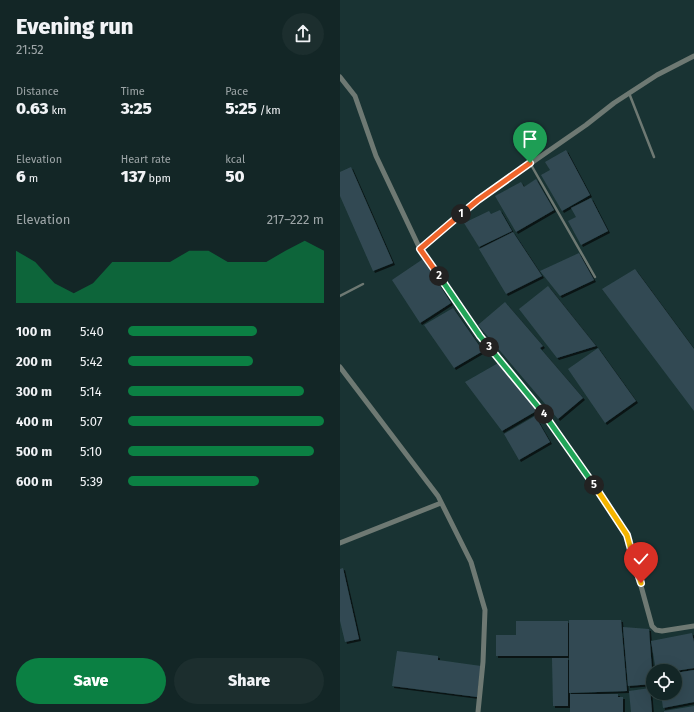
<!DOCTYPE html>
<meta charset="utf-8">
<style>
:root{--surface:#132626;--page:#1c2e2e;--text:#f1f3f6;--muted:#9da5a7;--line:#324343;--accent:#0b8043}
body{margin:0;font-family:"Fira Sans",sans-serif;background:var(--page);color:var(--text);height:100vh;display:flex;flex-direction:column;font-size:15px;white-space:nowrap}
*{box-sizing:border-box;margin:0}
p{font-size:13px;color:var(--muted)}
.icon{flex:none;width:22px;height:22px;fill:none;stroke:currentColor;stroke-width:2;stroke-linecap:round;stroke-linejoin:round}
.map{position:relative;flex:1;overflow:hidden}
.side{display:flex;flex-direction:column;background:var(--surface);width:340px}
.side>*{flex:none}
.buttons{position:absolute;left:306px;top:664px;display:grid;gap:8px}
.buttons a{display:grid;place-items:center;width:36px;height:36px;border-radius:50%;background:var(--surface);box-shadow:0 4px 16px #0002,0 0 0 1px var(--line);font-size:20px}
.pin{position:absolute;display:grid;place-items:center;width:34px;height:34px;color:#fff;margin:-41px -17px;border-radius:50% 50% 50% 0;rotate:-45deg;box-shadow:0 0 4px #0007}
.pin .icon{rotate:45deg}
.km{position:absolute;width:20px;height:20px;margin:-10px;border-radius:50%;background:#222;color:#fff;font-size:11px;line-height:20px;text-align:center}
.round{display:grid;place-items:center;flex:none;width:42px;height:42px;border-radius:21px;background:var(--page)}
.headline{display:flex;align-items:center;justify-content:space-between;height:68px;padding:0 16px}
h1{font-size:22px;font-weight:800;line-height:30px}
.metrics{display:grid;grid-template-columns:repeat(3,1fr);gap:6px;height:68px;padding:4px 16px}
.metrics div{display:grid;align-content:center}
.metrics b{font-size:17px;font-weight:800}
.metrics small{font-size:11px;font-weight:400}
.metrics p{font-size:11px}
.chart{height:112px;padding:8px 16px}
.chart p{display:flex;justify-content:space-between}
.chart svg{width:100%;height:72px;margin-top:4px;fill:var(--accent);opacity:.7}
.button{display:flex;gap:8px;margin-top:auto;padding:8px 16px}
.button a{flex:1;height:46px;border-radius:24px;background:var(--accent);color:#fff;font-size:16px;font-weight:800;line-height:46px;text-align:center}
.button a+a{background:var(--page);color:var(--text)}
ul{padding:0 16px;list-style:none;font-size:13px}
li{display:grid;grid-template-columns:64px 48px 1fr;align-items:center;height:30px}
li i{height:10px;border-radius:5px;background:var(--accent)}
main{display:flex;flex:1;min-height:0}
.map>svg:first-child{display:block}
</style>
<main>
<section class="side">
<div class="headline"><div><h1>Evening run</h1><p>21:52</p></div><a class="round"><svg class="icon" aria-label="share" viewBox="0 0 24 24"><path d="M12 15V3M7 8l5-5 5 5M5 13v7h14v-7"/></svg></a></div>
<div class="metrics">
<div><p>Distance</p><b>0.63<small> km</small></b></div>
<div><p>Time</p><b>3:25</b></div>
<div><p>Pace</p><b>5:25<small> /km</small></b></div>
</div>
<div class="metrics">
<div><p>Elevation</p><b>6<small> m</small></b></div>
<div><p>Heart rate</p><b>137<small> bpm</small></b></div>
<div><p>kcal</p><b>50</b></div>
</div>
<div class="chart"><p><span>Elevation</span>217–222 m</p>
<svg viewBox="0 0 160 44" preserveAspectRatio="none"><path d="M0 44V12L10 19L20 32L30 38L40 32L50 19L60 19L70 19L80 19L90 12L100 12L110 19L120 19L130 19L140 12L150 6L160 12V44z"/></svg>
</div>
<ul>
<li><b>100 m</b>5:40<i style="width:66%"></i></li>
<li><b>200 m</b>5:42<i style="width:64%"></i></li>
<li><b>300 m</b>5:14<i style="width:90%"></i></li>
<li><b>400 m</b>5:07<i style="width:100%"></i></li>
<li><b>500 m</b>5:10<i style="width:95%"></i></li>
<li><b>600 m</b>5:39<i style="width:67%"></i></li>
</ul>
<div class="button"><a>Save</a><a>Share</a></div>
</section>
<div class="map">
<svg width="354" height="712" viewBox="0 0 354 712">
<defs>
<filter id="shadow"><feDropShadow dx="2" dy="2" stdDeviation="0" flood-color="#0009"/></filter>
</defs>
<rect width="100%" height="100%" fill="#193333"/>
<path fill="#324a53" filter="url(#shadow)" d="M226,150L250,195L222,211L201,175L210,170L205,162Z
M11,167L53,263L33,271L0,196V172Z
M196,179L214,210L176,232L155,196L181,182L184,187Z
M251,198L268,231L241,245L228,221L236,217L231,208Z
M160,210L172,231L139,247L124,223L149,211L151,214Z
M173,232L202,276L166,294L139,249Z
M239,253L254,280L220,296L200,271Z
M83,259L111,303L80,323L52,280Z
M295,269L354,349V411L262,289Z
M208,286L256,346L217,358L179,309Z
M165,302L203,346L200,348L243,398L218,419L138,325Z
M113,308L143,351L114,368L84,325Z
M258,348L296,401L265,423L228,369Z
M160,362L198,410L162,431L125,382Z
M195,416L210,442L179,460L164,434Z
M3,568L19,639L5,642L0,621V569Z
M229,620H281L287,691L229,693Z
M176,621H228V656H156V635H176Z
M283,627L309,629L313,684L288,686Z
M352,633L354,642V668L335,671H316L311,641Z
M57,651L98,656V660L141,666L137,697L52,686Z
M212,658H228V706H213Z
M354,670V702L323,708L321,693H335V673Z
M310,688L312,712H291L289,691Z
M230,694H278V697H283V712H230Z
M354,706V712H324V711Z"/>
<g fill="none" stroke-linecap="round" stroke-linejoin="round">
<path stroke="#6e7973" stroke-width="2.5" d="M289,93L314,157
M190,163L255,277
M0,296L23,284"/>
<path stroke="#6e7973" stroke-width="5" d="M0,77L15,96L36,156L80,249L140,336L196,404L257,490L287,535L312,626L316,630L322,631L354,626
M80,249L138,200L246,125L274,103L317,75L354,56
M0,367L98,496L131,562L145,610L143,662L138,712
M0,543L101,503"/>
</g>
<g fill="none" stroke-linecap="round" stroke-linejoin="round">
<g stroke="#fff" stroke-width="8">
<path id="split-1" d="M121,214L138,200L190,163"/>
</g>
<g stroke="#fff" stroke-width="8">
<path id="split-2" d="M99,276L80,249L121,214"/>
</g>
<g stroke="#fff" stroke-width="8">
<path id="split-3" d="M99,276L140,336L149,347"/>
</g>
<g stroke="#fff" stroke-width="8">
<path id="split-4" d="M149,347L204,414"/>
</g>
<g stroke="#fff" stroke-width="8">
<path id="split-5" d="M204,414L254,485"/>
</g>
<g stroke="#fff" stroke-width="8">
<path id="split-6" d="M254,485L287,535L294,561"/>
</g>
<g stroke="#fff" stroke-width="8">
<path id="split-7" d="M294,561L301,583"/>
</g>
<use href="#split-1" stroke="#f0652b" stroke-width="5"/>
<use href="#split-2" stroke="#f0652b" stroke-width="5"/>
<use href="#split-3" stroke="#22a559" stroke-width="5"/>
<use href="#split-4" stroke="#22a559" stroke-width="5"/>
<use href="#split-5" stroke="#22a559" stroke-width="5"/>
<use href="#split-6" stroke="#f5b400" stroke-width="5"/>
<use href="#split-7" stroke="#f5b400" stroke-width="5"/>
</g>
</svg>
<div class="buttons">
<a><svg class="icon" aria-label="locate" viewBox="0 0 24 24"><circle cx="12" cy="12" r="6"/><path d="M12 2v4M12 18v4M2 12h4M18 12h4"/></svg></a>
</div>
<div class="pin" style="left:190px;top:163px;background:#1e9e55"><svg class="icon" aria-label="arrive" viewBox="0 0 24 24"><path d="M6 21V4h12l-3 4 3 4H6"/></svg></div>
<div class="pin" style="left:301px;top:583px;background:#d93025"><svg class="icon" aria-label="check" viewBox="0 0 24 24"><path d="M5 12l5 5 9-10"/></svg></div>
<b class="km" style="left:121px;top:214px">1</b>
<b class="km" style="left:99px;top:276px">2</b>
<b class="km" style="left:149px;top:347px">3</b>
<b class="km" style="left:204px;top:414px">4</b>
<b class="km" style="left:254px;top:485px">5</b>
</div>
</main>
